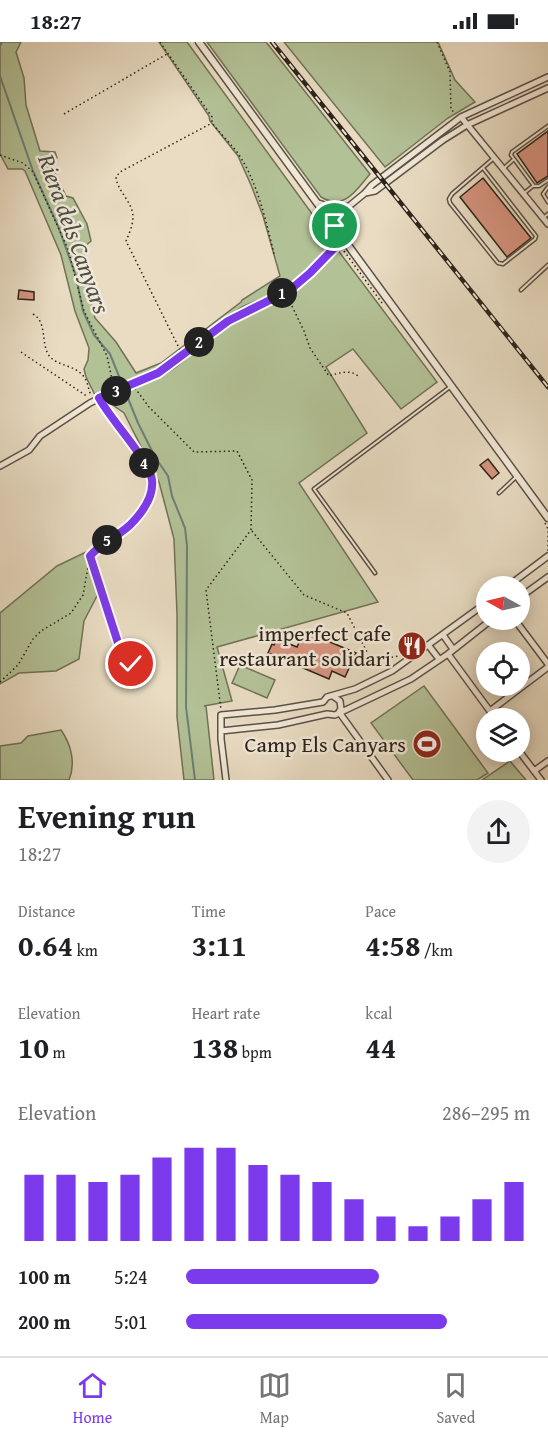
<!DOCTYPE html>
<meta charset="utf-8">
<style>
:root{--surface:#fff;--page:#f2f2f2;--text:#202124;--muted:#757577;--line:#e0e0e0;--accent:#7c3aed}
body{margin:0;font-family:"Gentium Book Plus",serif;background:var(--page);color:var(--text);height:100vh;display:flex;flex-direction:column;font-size:22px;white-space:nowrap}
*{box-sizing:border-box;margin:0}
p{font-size:20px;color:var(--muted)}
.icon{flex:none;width:33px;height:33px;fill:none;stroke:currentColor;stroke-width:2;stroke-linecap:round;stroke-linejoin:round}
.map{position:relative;height:738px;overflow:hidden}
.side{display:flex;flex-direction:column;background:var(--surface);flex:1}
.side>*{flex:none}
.needle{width:39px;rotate:278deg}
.buttons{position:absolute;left:476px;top:534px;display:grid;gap:12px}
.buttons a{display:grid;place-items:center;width:54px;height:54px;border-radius:50%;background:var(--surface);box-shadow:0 3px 15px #0003;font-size:30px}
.pin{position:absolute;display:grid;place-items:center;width:51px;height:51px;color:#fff;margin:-26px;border:3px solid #fff;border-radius:50%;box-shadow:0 2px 6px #0007}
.km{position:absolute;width:30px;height:30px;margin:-15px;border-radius:50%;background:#222;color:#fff;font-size:16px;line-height:30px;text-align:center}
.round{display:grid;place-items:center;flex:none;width:63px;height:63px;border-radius:32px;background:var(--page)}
.headline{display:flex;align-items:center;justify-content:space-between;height:102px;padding:0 18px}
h1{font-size:33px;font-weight:600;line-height:45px}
.stats{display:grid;grid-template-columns:repeat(3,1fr);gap:9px;height:102px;padding:6px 18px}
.stats div{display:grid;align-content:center}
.stats b{font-size:30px;font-weight:600}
.stats small{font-size:16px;font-weight:400}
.stats p{font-size:16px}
.chart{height:168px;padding:12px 18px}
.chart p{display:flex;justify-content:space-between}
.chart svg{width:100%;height:108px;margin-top:6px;stroke:var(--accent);stroke-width:6}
ul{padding:0 18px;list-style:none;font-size:20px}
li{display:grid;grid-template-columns:96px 72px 1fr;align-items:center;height:45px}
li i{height:15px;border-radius:8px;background:var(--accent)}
.status{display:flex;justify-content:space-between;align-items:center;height:42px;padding:0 30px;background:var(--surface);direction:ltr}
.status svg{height:16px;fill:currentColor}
.dock{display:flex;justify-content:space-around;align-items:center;height:84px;border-top:2px solid var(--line);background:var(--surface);font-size:16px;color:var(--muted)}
.dock a{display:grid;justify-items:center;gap:3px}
.dock .current{color:var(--accent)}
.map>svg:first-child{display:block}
</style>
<div class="status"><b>18:27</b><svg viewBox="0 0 49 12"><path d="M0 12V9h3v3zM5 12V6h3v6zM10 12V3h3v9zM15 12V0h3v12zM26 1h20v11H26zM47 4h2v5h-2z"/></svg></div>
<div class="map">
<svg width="548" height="738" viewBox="0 0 548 738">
<rect width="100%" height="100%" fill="#e9dcc3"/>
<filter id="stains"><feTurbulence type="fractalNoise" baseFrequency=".00333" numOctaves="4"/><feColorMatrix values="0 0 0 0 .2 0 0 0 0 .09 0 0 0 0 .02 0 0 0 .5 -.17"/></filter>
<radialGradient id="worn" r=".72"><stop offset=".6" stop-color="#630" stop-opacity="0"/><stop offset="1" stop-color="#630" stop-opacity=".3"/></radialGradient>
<path fill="#b3c196" stroke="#707258" stroke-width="1.5" d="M0,0H21L16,10L24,36L26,63L40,109L55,110L57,116L50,121L66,154L73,156L87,182L91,199L84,205L86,239L95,276L116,300L136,331L161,321L241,260L242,258L280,234L263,174L251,143L238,114L210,79L209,74L159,0H187L334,202L305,233L285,246L242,265L154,328L130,338L132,345L162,334L176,325L210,296L243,274L290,252L304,241L337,207L437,340L401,367L353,307L326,325L367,391L299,441L378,560L217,605L232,659L204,664H206L214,738H184L177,675V572L174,497L159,440L124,371L107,359L96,355L86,335L84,327L88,318L89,306L75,269L61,213L25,129L22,127H8L0,112Z
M207,0H266L370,132C356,148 345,169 321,155Z
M284,0H438L455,38L475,60L448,76L385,125Z
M86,510L98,552L84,579L79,617L56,629L19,631L0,642V571L57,524Z
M240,623L275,638L267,656L232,641Z
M424,644L488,731L477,738H413L371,681Z
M61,688C71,702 76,721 69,738H0V704L21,701L28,694Z
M510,719L526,738H482Z"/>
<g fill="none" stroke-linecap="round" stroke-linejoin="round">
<path stroke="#6c7f76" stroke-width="2" d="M0,4L2,0
M0,34L33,129L58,184L76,234L83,269L94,293L110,312L138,381L155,415L168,434L172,454L185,486L187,504L186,665L195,738"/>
</g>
<path fill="#d89480" stroke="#2c2319" stroke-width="1.5" d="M548,89V134L537,141L517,112Z
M483,136L531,196L507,215L460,155Z
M19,248L34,250V258L18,257Z
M488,417L499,431L492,437L480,423Z
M304,589L356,611L345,635L332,629L329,637L268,611L272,602L274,603L277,597L297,605Z"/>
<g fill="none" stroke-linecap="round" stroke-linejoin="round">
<g stroke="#5b5144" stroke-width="5">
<path id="service" d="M548,84L512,110L511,113L534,144H539L548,138
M483,126L536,194L535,197L503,222L498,221L450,161L449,157L452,152L494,116
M503,127L513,118
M548,145L543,152L548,160
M523,152L533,144
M543,176L548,172
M521,248L548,223
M499,451L517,434
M375,531L314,447L450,345"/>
</g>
<g stroke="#5b5144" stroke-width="8">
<path id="minor" d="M461,75L548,182
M365,151L375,149L443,98L467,83L548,46
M348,165L365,151L372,143L461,75L548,35
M132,342L158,331L228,279L290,248L311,231L343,197
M0,424L29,408L40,394L90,361L114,349
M508,544L548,514
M519,556L548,535
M515,578L548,622
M443,593L453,607
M429,604L439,617
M448,612L495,676
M333,654L340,659L341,667L339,670
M490,669L548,625
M339,670L388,738
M221,689L278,683L327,672L335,673L411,637L448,612L491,578
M519,709L541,738
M534,729L548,719
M226,738L221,697V673L275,668L323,660L327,655L355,647L392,629L486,561"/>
</g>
<g stroke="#5b5144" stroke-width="9">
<path id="tertiary" d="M199,0L548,476
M320,162C330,167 337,167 348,165
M344,193C340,182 343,175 348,165"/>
</g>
<path stroke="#2c2319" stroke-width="1.5" stroke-dasharray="1.5 3" stroke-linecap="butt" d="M160,0L212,75V81C220,91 229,100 237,110C257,138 266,179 274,212
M437,0L450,30L451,68L456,71
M64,72L167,12
M0,113L23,121L33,130L68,207L84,269L107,314L113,342
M344,209L382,261
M288,256L304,289L310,306L329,334C339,331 350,327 358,334
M33,272C47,280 41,299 48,312C56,325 75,322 84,335C88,340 88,347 91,353
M180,308L126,199C129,192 133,183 133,175C133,160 117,149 116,135L120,130L212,81
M21,310L88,355
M135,346L149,365L194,410L237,409L252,438L251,488L206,548L221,668
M545,481L548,487V509
M252,489L304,553L347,571L371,618L400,614
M90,515L121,610L131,622
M0,640L18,623L33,597L41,589L71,571L83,553L90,514L99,503L131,482L150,455L152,440L145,422L103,362"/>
<use href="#service" stroke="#f1e8d8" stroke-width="2"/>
<use href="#minor" stroke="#f1e8d8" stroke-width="5"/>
<use href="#tertiary" stroke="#f1e8d8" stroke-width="6"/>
<g stroke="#2c2319" stroke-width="4.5">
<path id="rail" d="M272,0L548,345"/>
</g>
<use href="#rail" stroke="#f1e8d8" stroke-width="2" stroke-dasharray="7" stroke-linecap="butt"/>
</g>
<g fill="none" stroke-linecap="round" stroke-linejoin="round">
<g stroke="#fff" stroke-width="12">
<path id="route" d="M131,622L121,610L90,514C101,501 117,495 130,483C141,472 154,455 152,438C150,419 110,377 99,356L158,331L228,279L290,248L310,231L343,197L335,184"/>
</g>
<use href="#route" stroke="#7c3aed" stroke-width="8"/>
</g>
<defs>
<g id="restaurant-disc" transform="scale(1.5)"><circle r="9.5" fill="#8f2418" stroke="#f1e8d8"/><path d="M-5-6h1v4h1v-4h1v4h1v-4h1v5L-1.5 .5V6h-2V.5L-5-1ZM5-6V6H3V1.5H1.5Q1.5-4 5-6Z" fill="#fff"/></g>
<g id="stadium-disc" transform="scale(1.5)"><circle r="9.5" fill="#8f2418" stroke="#f1e8d8"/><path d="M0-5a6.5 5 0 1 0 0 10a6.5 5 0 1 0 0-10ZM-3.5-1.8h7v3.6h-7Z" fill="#fff"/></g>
</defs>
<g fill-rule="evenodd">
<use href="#restaurant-disc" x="412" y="604"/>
<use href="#stadium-disc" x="427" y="702"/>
</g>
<g text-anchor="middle" stroke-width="5" stroke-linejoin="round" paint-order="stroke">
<g font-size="22" fill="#2c2319" stroke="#f1e8d8" text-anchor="end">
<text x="391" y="599">imperfect cafe<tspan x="391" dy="25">restaurant solidari</tspan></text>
<text x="406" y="710">Camp Els Canyars</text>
</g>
<g font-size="24" font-style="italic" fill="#4c5148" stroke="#f1e8d8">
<text transform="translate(74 192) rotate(70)" y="8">Riera dels Canyars</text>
</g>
</g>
<rect width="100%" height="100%" filter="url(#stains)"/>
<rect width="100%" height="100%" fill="url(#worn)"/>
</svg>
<div class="buttons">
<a><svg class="needle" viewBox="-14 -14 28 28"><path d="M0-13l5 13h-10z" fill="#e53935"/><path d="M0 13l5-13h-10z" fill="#757577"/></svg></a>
<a><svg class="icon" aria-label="locate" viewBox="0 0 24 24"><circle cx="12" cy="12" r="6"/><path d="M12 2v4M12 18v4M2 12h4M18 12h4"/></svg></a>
<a><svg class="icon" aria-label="layers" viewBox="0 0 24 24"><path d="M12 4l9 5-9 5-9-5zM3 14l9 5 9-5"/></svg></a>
</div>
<div class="pin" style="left:335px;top:184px;background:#1e9e55"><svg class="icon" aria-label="arrive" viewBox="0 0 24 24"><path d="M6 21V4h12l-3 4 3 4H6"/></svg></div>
<div class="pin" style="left:131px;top:622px;background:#d93025"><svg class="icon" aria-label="check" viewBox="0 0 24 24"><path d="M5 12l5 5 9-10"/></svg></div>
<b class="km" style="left:282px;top:251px">1</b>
<b class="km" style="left:199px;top:300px">2</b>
<b class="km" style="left:116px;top:349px">3</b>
<b class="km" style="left:144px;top:421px">4</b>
<b class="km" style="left:107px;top:498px">5</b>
</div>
<section class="side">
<div class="headline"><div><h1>Evening run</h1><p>18:27</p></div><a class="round"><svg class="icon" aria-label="share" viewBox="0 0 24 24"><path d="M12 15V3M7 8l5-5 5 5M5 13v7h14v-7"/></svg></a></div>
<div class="stats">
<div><p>Distance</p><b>0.64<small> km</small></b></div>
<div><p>Time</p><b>3:11</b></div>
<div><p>Pace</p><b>4:58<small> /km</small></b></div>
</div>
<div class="stats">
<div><p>Elevation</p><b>10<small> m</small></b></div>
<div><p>Heart rate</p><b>138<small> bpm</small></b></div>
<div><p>kcal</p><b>44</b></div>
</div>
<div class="chart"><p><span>Elevation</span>286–295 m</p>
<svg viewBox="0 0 160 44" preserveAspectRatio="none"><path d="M5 44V17M15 44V17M25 44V20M35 44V17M45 44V10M55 44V6M65 44V6M75 44V13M85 44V17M95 44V20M105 44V27M115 44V34M125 44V38M135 44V34M145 44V27M155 44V20"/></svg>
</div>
<ul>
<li><b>100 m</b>5:24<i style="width:56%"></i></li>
<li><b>200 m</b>5:01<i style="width:76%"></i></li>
</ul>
</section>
<nav class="dock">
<a class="current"><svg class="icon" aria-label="home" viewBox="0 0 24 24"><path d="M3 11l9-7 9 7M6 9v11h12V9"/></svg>Home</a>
<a><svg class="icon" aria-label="map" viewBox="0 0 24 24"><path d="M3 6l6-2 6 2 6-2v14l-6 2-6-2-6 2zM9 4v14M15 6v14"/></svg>Map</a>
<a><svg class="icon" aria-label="saved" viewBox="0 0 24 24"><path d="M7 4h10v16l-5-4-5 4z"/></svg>Saved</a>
</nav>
